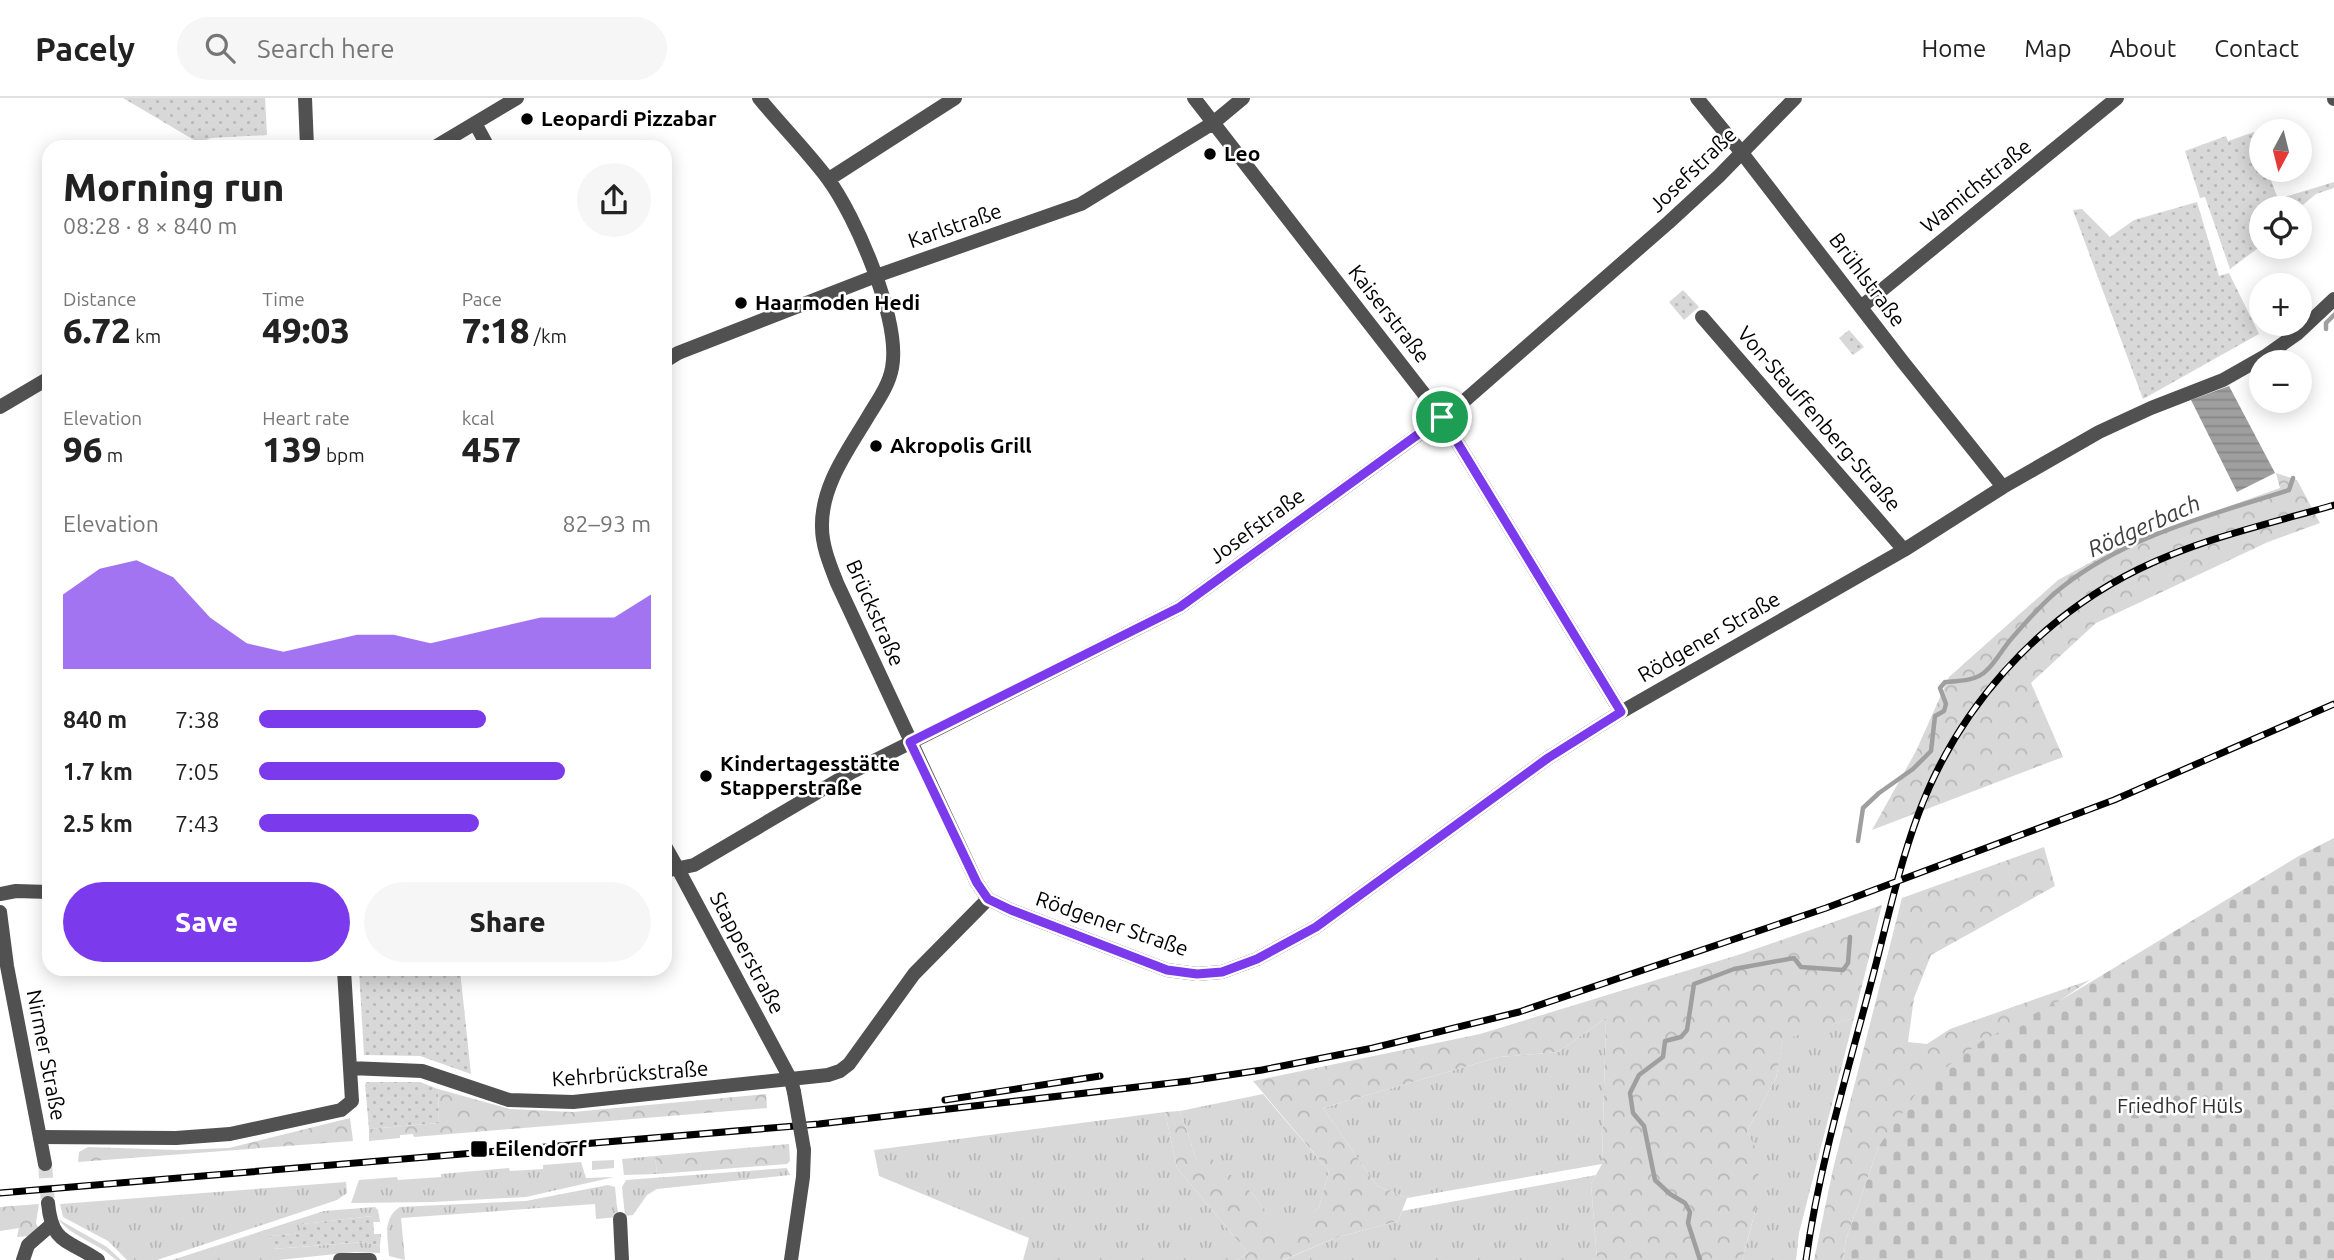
<!DOCTYPE html>
<meta charset="utf-8">
<style>
:root{--surface:#fff;--page:#f6f6f6;--text:#222;--muted:#767676;--line:#e0e0e0;--accent:#7c3aed}
body{margin:0;font-family:Ubuntu,sans-serif;background:var(--page);color:var(--text);height:100vh;display:flex;flex-direction:column;font-size:26px;white-space:nowrap}
*{box-sizing:border-box;margin:0}
p{font-size:23px;color:var(--muted)}
.icon{flex:none;width:38px;height:38px;fill:none;stroke:currentColor;stroke-width:2;stroke-linecap:round;stroke-linejoin:round}
.map{position:relative;flex:1;overflow:hidden}
.sheet{position:absolute;left:42px;top:42px;width:630px;height:836px;display:flex;flex-direction:column;background:var(--surface);border-radius:21px;box-shadow:0 4px 18px #0003}
.sheet>*{flex:none}
.needle{width:46px;rotate:187deg}
.tools{position:absolute;left:2249px;top:21px;display:grid;gap:14px}
.tools a{display:grid;place-items:center;width:63px;height:63px;border-radius:50%;background:var(--surface);box-shadow:0 4px 18px #0003;font-size:35px}
.pin{position:absolute;display:grid;place-items:center;width:60px;height:60px;color:#fff;margin:-30px;border:4px solid #fff;border-radius:50%;box-shadow:0 2px 7px #0007}
.round{display:grid;place-items:center;flex:none;width:74px;height:74px;border-radius:37px;background:var(--page)}
.summary{display:flex;align-items:center;justify-content:space-between;height:119px;padding:0 21px}
h1{font-size:38px;font-weight:800;line-height:52px}
.metrics{display:grid;grid-template-columns:repeat(3,1fr);gap:10px;height:119px;padding:7px 21px}
.metrics div{display:grid;align-content:center}
.metrics b{font-size:35px;font-weight:800}
.metrics small{font-size:19px;font-weight:400}
.metrics p{font-size:19px}
.chart{height:196px;padding:14px 21px}
.chart p{display:flex;justify-content:space-between}
.chart svg{width:100%;height:126px;margin-top:7px;fill:var(--accent);opacity:.7}
.cta{display:flex;gap:14px;margin-top:auto;padding:14px 21px}
.cta a{flex:1;height:80px;border-radius:42px;background:var(--accent);color:#fff;font-size:28px;font-weight:800;line-height:80px;text-align:center}
.cta a+a{background:var(--page);color:var(--text)}
ul{padding:0 21px;list-style:none;font-size:23px}
li{display:grid;grid-template-columns:112px 84px 1fr;align-items:center;height:52px}
li i{height:18px;border-radius:9px;background:var(--accent)}
header{display:flex;align-items:center;gap:42px;box-sizing:border-box;height:98px;padding:0 35px;background:var(--surface);border-bottom:2px solid var(--line)}
header strong{font-size:33px}
nav{display:flex;gap:38px;margin-inline-start:auto;font-size:24px}
.search{width:490px;height:63px;background:var(--page);display:flex;align-items:center;gap:18px;box-sizing:border-box;padding:0 24px;border-radius:38px;color:var(--muted);font-size:26px}
.map>svg:first-child{display:block}
</style>
<header>
<strong>Pacely</strong>
<div class="search"><svg class="icon" aria-label="search" viewBox="0 0 24 24"><circle cx="10" cy="10" r="6"/><path d="M15 15l6 6"/></svg>Search here</div>
<nav><a>Home</a><a>Map</a><a>About</a><a>Contact</a></nav>
</header>
<div class="map">
<svg width="2334" height="1162" viewBox="0 0 2334 1162">
<defs>
<pattern id="grass-tufts" width="24" height="20" patternUnits="userSpaceOnUse" patternTransform="scale(1.75)"><rect width="24" height="20" fill="#d8d8d8"/><path d="M3 7l-1-3M5 7V3M7 7l1-3M15 17l-1-3M17 17v-4M19 17l1-3" fill="none" stroke="#b8b8b8"/></pattern>
<pattern id="forest-crowns" width="20" height="18" patternUnits="userSpaceOnUse" patternTransform="scale(1.75)"><rect width="20" height="18" fill="#d8d8d8"/><path d="M2 6a3 3 0 1 1 6 0M12 15a3 3 0 1 1 6 0" fill="none" stroke="#b8b8b8"/></pattern>
<pattern id="cemetery-stones" width="16" height="16" patternUnits="userSpaceOnUse" patternTransform="scale(1.75)"><rect width="16" height="16" fill="#d8d8d8"/><path d="M2 7V4a2 2 0 0 1 4 0v3zM10 15v-3a2 2 0 0 1 4 0v3z" fill="#b8b8b8"/></pattern>
<pattern id="park-dots" width="8" height="8" patternUnits="userSpaceOnUse" patternTransform="scale(1.75)"><rect width="8" height="8" fill="#d8d8d8"/><path d="M2 2h.1M6 6h.1" fill="none" stroke="#b8b8b8" stroke-width="1.8" stroke-linecap="round"/></pattern>
<pattern id="water-rules" width="6" height="5" patternUnits="userSpaceOnUse" patternTransform="scale(1.75)"><rect width="6" height="5" fill="#9f9f9f"/><path d="M0 2.5h6" fill="none" stroke="#878787"/></pattern>
</defs>
<rect width="100%" height="100%" fill="#fff"/>
<path fill="url(#grass-tufts)" d="M1606,920L1602,1066L1407,1100L1377,1088L1323,1010L1499,959L1558,954Z
M1854,920L1799,1135L1796,1162H1742C1755,1113 1769,1082 1747,1033L1776,980L1783,941Z
M1263,996L1329,1073L1319,1109L1286,1140L1252,1095L1197,1063L1180,1013Z
M1165,1014L1177,1070L1248,1155L1237,1162H1023L1029,1140L879,1078L874,1052Z
M655,1058L657,1076L624,1077L622,1061Z
M614,1062V1070L592,1072V1063Z
M581,1064L586,1080L614,1079L526,1099L433,1104L351,1105L359,1082L397,1079L398,1082L441,1079V1076L509,1070L510,1073L543,1071V1067Z
M787,1070L790,1077L657,1091L647,1097L633,1117L625,1118L622,1089L626,1082Z
M1596,1077L1591,1086L1597,1162H1284L1335,1140L1398,1123L1402,1113Z
M346,1084L347,1095L337,1102L157,1162H127L108,1143L63,1119L60,1106Z
M608,1087L615,1089L618,1119L596,1121L595,1106L401,1120L405,1162L389,1158C388,1140 382,1120 400,1109L526,1103Z
M375,1109L378,1112L380,1124H373L372,1118L303,1126V1135L270,1138L273,1151L365,1144L380,1148V1155L355,1154L279,1162H172L324,1113Z
M58,1121L107,1149L121,1162H116C99,1145 73,1140 58,1121Z"/>
<path fill="url(#forest-crowns)" d="M2276,375L2297,382L2320,425L2268,444L2096,525L2031,585L2063,659L1872,732L1916,653L1949,579L2058,482L2128,444L2280,390Z
M2044,749L2055,788L1931,857L1914,900L1908,944L1927,946L1950,931L2090,882L2061,902L1879,1048L1846,1141L1843,1162H1814L1833,1071L1902,800Z
M1882,807L1854,920L1783,942L1776,980L1747,1033L1757,1053L1760,1095L1742,1162H1597L1591,1086L1602,1066L1606,920L1558,954L1499,959L1323,1010L1377,1088L1407,1100L1398,1123L1335,1140L1283,1162H1237L1248,1155L1177,1070L1165,1014L1180,1013L1197,1063L1212,1061L1252,1095L1286,1139L1319,1109L1329,1073L1253,983L1480,936L1741,856Z
M438,991L510,1011L573,1014L766,996L767,1010L414,1039L413,1036L400,1037V1040L369,1043V1031L439,1025Z
M350,1020L353,1043L78,1064L79,1054L88,1049L178,1052L229,1050Z
M789,1046L790,1063L787,1066L657,1076L655,1058Z
M39,1106L36,1125L39,1131L31,1138L17,1139L19,1130L0,1133V1109Z"/>
<path fill="url(#cemetery-stones)" d="M2334,740V1162H1843L1846,1141L1879,1048L1922,987L1982,943L2061,902L2297,759Z"/>
<path fill="url(#park-dots)" d="M123,0H265L267,37L211,40L199,45Z
M2254,34L2261,54V72H2267L2278,101L2334,84V90L2316,96L2299,110H2261V148L2230,171L2205,99L2200,100L2185,53L2226,38L2228,43Z
M2197,104L2219,178L2229,175L2259,236L2143,301L2073,112L2082,111L2110,139L2134,122Z
M1683,192L1699,209L1684,222L1669,204Z
M1849,232L1864,249L1853,257L1839,240Z
M359,872H460L471,976L420,958L364,957Z
M367,984H420L438,991L439,1025L369,1031L365,986Z
M373,1118L374,1136H381L380,1148L364,1144L272,1151L270,1138L302,1135V1126Z"/>
<path fill="url(#water-rules)" d="M2229,288L2275,375L2237,394L2191,302Z"/>
<g fill="none" stroke-linecap="round" stroke-linejoin="round">
<path stroke="#9f9f9f" stroke-width="4.5" d="M2326,231V225L2334,217
M1858,743L1863,710L1879,695L1913,671L1931,653L1935,618L1944,613L1946,606L1940,590L1945,584C1959,583 1976,583 1986,573C1996,564 2003,550 2012,540C2027,523 2043,504 2061,490C2126,438 2211,417 2289,392L2293,380
M1700,1162L1688,1125L1690,1114L1685,1105L1670,1096L1655,1082L1644,1028L1633,1015L1630,995L1639,977L1663,959L1665,943L1681,939L1687,932L1694,886L1734,871L1794,860L1801,869L1843,872L1848,865L1850,839"/>
<path stroke="#d9d9d9" stroke-width="14" stroke-dasharray="14 7" stroke-linecap="butt" d="M45,1066L48,1105"/>
<path stroke="#515151" stroke-width="14" d="M305,0L307,49
M759,0C781,27 807,53 828,81C856,119 901,223 892,270C889,287 878,302 869,317C849,351 821,387 822,429C822,448 830,467 837,485L977,785L988,801L1011,812L1167,872L1197,876L1222,874L1257,861L1316,829L1548,660L1621,614L1904,452L2003,389L2099,334L2151,310L2223,282L2267,257L2298,235L2334,201
M1194,0L1442,319L1621,614
M1697,0L1742,55L1903,264L2003,389
M2334,0V1
M475,25L488,49
M435,49L517,0
M829,81L955,0
M1861,209L2117,0
M1702,219L1904,452
M665,263L678,255L876,178L1081,106L1213,25L1243,0
M0,309L49,280
M665,748L678,771
M350,970L422,973L509,1002L573,1004L828,977L840,973L849,966L914,876L988,801
M40,1039L176,1040L230,1036L341,1012L352,1003L344,872
M620,1121L622,1162
M23,1162L28,1147L51,1127
M340,1162H370"/>
<path stroke="#515151" stroke-width="14" d="M678,771L791,982L794,994
M665,773L694,767L852,674L1180,509L1463,304L1668,125L1719,78L1795,0
M0,796L16,793L49,794
M0,814L7,868L45,1066
M48,1105C52,1147 68,1141 98,1162
M791,1162L803,1079L804,1052"/>
<g stroke="#000" stroke-width="7">
<path id="rail" d="M945,1002L1100,978
M0,1095L819,1026L1189,983L1262,972L1373,950L1519,914L1826,810L2114,702L2334,606
M1806,1162C1819,1068 1847,976 1871,885C1886,829 1898,771 1918,717C1957,611 2037,521 2139,471C2200,441 2268,426 2334,407"/>
</g>
<use href="#rail" stroke="#fff" stroke-width="4.5" stroke-dasharray="13" stroke-linecap="butt"/>
<path stroke="#515151" stroke-width="14" d="M794,994L804,1052"/>
</g>
<g fill="none" stroke-linecap="round" stroke-linejoin="round">
<g stroke="#fff" stroke-width="14">
<path id="route" d="M1442,319L1621,614L1548,660L1316,829L1257,861L1222,874L1197,876L1167,872L1011,812L988,801L977,785L910,644L1180,509Z"/>
</g>
<use href="#route" stroke="#7c3aed" stroke-width="9"/>
</g>
<g fill="#000" stroke="#fff" stroke-width="2.5">
<circle cx="527" cy="21" r="7"/>
<circle cx="1210" cy="56" r="7"/>
<circle cx="741" cy="205" r="7"/>
<circle cx="876" cy="348" r="7"/>
<circle cx="706" cy="678" r="7"/>
<rect x="470" y="1042" width="18" height="18" rx="3.5"/>
</g>
<g text-anchor="middle" stroke-width="5" stroke-linejoin="round" paint-order="stroke">
<g font-size="21" font-weight="bold" fill="#000" stroke="#fff" text-anchor="start">
<text x="541" y="28">Leopardi Pizzabar</text>
<text x="1224" y="63">Leo</text>
<text x="755" y="212">Haarmoden Hedi</text>
<text x="890" y="355">Akropolis Grill</text>
<text x="720" y="673">Kindertagesstätte<tspan x="720" dy="24">Stapperstraße</tspan></text>
<text x="495" y="1058">Eilendorf</text>
</g>
<g font-size="21" fill="#000" stroke="#fff">
<text transform="translate(1693 72) rotate(-44)" y="7">Josefstraße</text>
<text transform="translate(1976 88) rotate(-39)" y="7">Wamichstraße</text>
<text transform="translate(955 128) rotate(-19)" y="7">Karlstraße</text>
<text transform="translate(1867 182) rotate(53)" y="7">Brühlstraße</text>
<text transform="translate(1389 216) rotate(52)" y="7">Kaiserstraße</text>
<text transform="translate(1819 321) rotate(49)" y="7">Von-Stauffenberg-Straße</text>
<text transform="translate(1257 428) rotate(-36)" y="7">Josefstraße</text>
<text transform="translate(875 515) rotate(66)" y="7">Brückstraße</text>
<text transform="translate(1709 539) rotate(-30)" y="7">Rödgener Straße</text>
<text transform="translate(1112 826) rotate(19)" y="7">Rödgener Straße</text>
<text transform="translate(747 855) rotate(62)" y="7">Stapperstraße</text>
<text transform="translate(46 957) rotate(79)" y="7">Nirmer Straße</text>
<text transform="translate(630 976) rotate(-4)" y="7">Kehrbrückstraße</text>
</g>
<g font-size="21" fill="#2f2f2f" stroke="#fff">
<text x="2180" y="1015">Friedhof Hüls</text>
</g>
<g font-size="23" font-style="italic" fill="#404040" stroke="#fff">
<text transform="translate(2144 428) rotate(-24)" y="8">Rödgerbach</text>
</g>
</g>
</svg>
<div class="tools">
<a><svg class="needle" viewBox="-14 -14 28 28"><path d="M0-13l5 13h-10z" fill="#e53935"/><path d="M0 13l5-13h-10z" fill="#767676"/></svg></a>
<a><svg class="icon" aria-label="locate" viewBox="0 0 24 24"><circle cx="12" cy="12" r="6"/><path d="M12 2v4M12 18v4M2 12h4M18 12h4"/></svg></a>
<a>+</a>
<a>−</a>
</div>
<div class="pin" style="left:1442px;top:319px;background:#1e9e55"><svg class="icon" aria-label="arrive" viewBox="0 0 24 24"><path d="M6 21V4h12l-3 4 3 4H6"/></svg></div>
<section class="sheet">
<div class="summary"><div><h1>Morning run</h1><p>08:28 · 8 × 840 m</p></div><a class="round"><svg class="icon" aria-label="share" viewBox="0 0 24 24"><path d="M12 15V3M7 8l5-5 5 5M5 13v7h14v-7"/></svg></a></div>
<div class="metrics">
<div><p>Distance</p><b>6.72<small> km</small></b></div>
<div><p>Time</p><b>49:03</b></div>
<div><p>Pace</p><b>7:18<small> /km</small></b></div>
</div>
<div class="metrics">
<div><p>Elevation</p><b>96<small> m</small></b></div>
<div><p>Heart rate</p><b>139<small> bpm</small></b></div>
<div><p>kcal</p><b>457</b></div>
</div>
<div class="chart"><p><span>Elevation</span>82–93 m</p>
<svg viewBox="0 0 160 44" preserveAspectRatio="none"><path d="M0 44V18L10 9L20 6L30 12L40 26L50 35L60 38L70 35L80 32L90 32L100 35L110 32L120 29L130 26L140 26L150 26L160 18V44z"/></svg>
</div>
<ul>
<li><b>840 m</b>7:38<i style="width:58%"></i></li>
<li><b>1.7 km</b>7:05<i style="width:78%"></i></li>
<li><b>2.5 km</b>7:43<i style="width:56%"></i></li>
</ul>
<div class="cta"><a>Save</a><a>Share</a></div>
</section>
</div>
